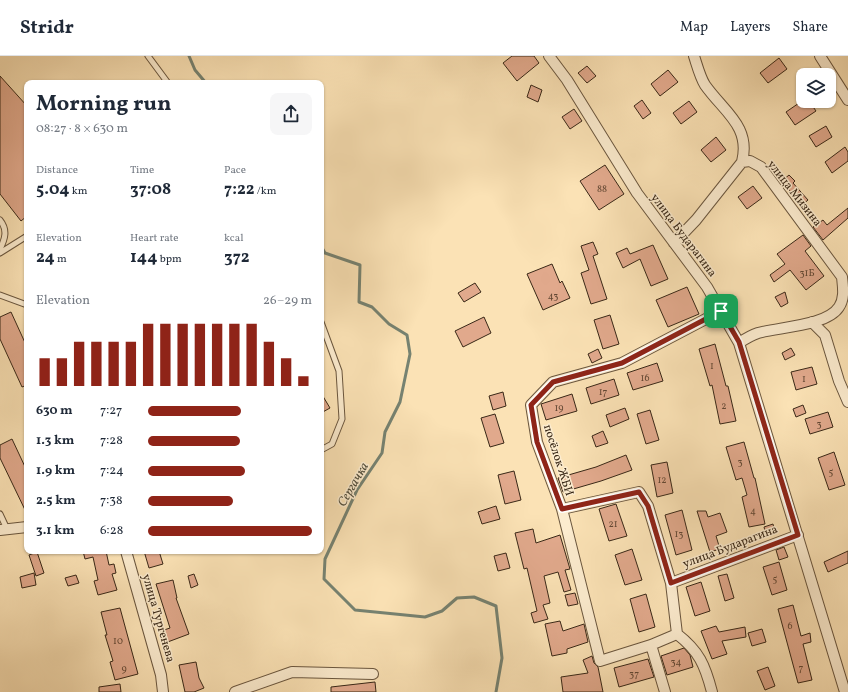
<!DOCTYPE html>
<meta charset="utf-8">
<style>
:root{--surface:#fff;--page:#f6f6f7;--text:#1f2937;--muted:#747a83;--line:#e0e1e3;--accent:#8f2418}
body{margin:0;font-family:Vollkorn,serif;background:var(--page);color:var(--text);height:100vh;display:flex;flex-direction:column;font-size:15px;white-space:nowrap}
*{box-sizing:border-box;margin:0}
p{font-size:13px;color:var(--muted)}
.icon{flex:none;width:22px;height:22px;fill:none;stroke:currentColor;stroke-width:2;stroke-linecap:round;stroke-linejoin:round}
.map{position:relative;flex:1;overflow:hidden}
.panel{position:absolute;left:24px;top:24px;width:300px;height:474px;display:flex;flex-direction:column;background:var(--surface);border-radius:8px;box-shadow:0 1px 3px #0004}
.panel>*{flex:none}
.tools{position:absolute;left:796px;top:12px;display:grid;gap:8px}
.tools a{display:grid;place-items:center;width:40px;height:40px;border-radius:8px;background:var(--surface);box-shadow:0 1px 3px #0004;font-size:20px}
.pin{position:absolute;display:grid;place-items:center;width:34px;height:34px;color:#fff;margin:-17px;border-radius:8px;box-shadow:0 2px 6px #0006}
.round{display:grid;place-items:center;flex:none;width:42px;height:42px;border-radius:8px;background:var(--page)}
.headline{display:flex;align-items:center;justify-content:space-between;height:68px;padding:0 12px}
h1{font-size:22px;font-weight:700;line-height:30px}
.figures{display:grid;grid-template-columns:repeat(3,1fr);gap:6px;height:68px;padding:4px 12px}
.figures div{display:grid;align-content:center}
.figures b{font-size:17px;font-weight:700}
.figures small{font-size:11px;font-weight:400}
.figures p{font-size:11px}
.chart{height:112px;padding:8px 12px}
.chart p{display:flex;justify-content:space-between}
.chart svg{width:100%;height:72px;margin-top:4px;stroke:var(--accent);stroke-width:6}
ul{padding:0 12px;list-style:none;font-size:13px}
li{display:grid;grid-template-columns:64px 48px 1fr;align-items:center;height:30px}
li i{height:10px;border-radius:5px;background:var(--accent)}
header{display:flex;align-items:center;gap:24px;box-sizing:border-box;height:56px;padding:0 20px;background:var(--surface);border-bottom:1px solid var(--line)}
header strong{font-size:19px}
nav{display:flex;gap:22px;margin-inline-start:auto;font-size:14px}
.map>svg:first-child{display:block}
</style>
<header>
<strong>Stridr</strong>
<nav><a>Map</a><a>Layers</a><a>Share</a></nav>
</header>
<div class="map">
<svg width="848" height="636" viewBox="0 0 848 636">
<rect width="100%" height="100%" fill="#fbe2b5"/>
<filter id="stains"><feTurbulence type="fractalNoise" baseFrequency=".005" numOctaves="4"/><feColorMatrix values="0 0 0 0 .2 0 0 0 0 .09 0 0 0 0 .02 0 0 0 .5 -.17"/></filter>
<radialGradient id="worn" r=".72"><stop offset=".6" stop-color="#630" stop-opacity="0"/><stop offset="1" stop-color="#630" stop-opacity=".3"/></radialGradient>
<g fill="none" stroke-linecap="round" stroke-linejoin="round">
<path stroke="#768271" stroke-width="3" d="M189,0L195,14L206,27
M321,190L325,197L360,209L359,246L372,251L389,268L407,279L410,298L400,346L385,376L382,397L357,434L325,503L324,523L355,554L425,561L442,555L457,542L474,541L496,550L502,602L496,636"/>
</g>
<path fill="#e1a98c" stroke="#392817" d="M512,0H534L539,7L517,25L503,7Z
M779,2L787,13L768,27L760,17Z
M587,10L596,20L587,27L578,17Z
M668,14L678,26L660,40L651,28Z
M0,20L27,50V160L21,165L0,138Z
M531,29L542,34L538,46L527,41Z
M642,44L651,57L643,63L634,50Z
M689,45L697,56L681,68L673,57Z
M802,45H809L816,55L795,69L786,56Z
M574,53L582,65L570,73L562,61Z
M826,70L832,81L816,91L809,80Z
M716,81L726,94L711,106L701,94Z
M845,91L848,96V105L832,117L825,106Z
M605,109L624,138L599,154L580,125Z
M789,119L795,125L793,127L808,144L801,150L789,137L790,135L782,125Z
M753,130L762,142L747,153L738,141Z
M848,152V162L823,184L813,171L823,164L827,169Z
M803,179L811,190L805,195L824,220L806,234L790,214L774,226L770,219L785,208L777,198Z
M593,186L598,198L593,200L607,243L591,248L581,217L589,214L581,190Z
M653,189L668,223L651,230L640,203L623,212L616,197L627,192L630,198Z
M552,208L560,227L562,225L570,242L543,254L527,218Z
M475,227L481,236L464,246L458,237Z
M687,231L699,258L668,271L656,244Z
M785,236L788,247L781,251L775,241Z
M11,256L27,291V329L22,331L0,283V261Z
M610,259L619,288L603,293L594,264Z
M484,261L491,277L463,291L455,275Z
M715,288L726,330H728L736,365L720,368L712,329L710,330L699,293Z
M791,292L795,299L785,304L782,297Z
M598,293L602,302L592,307L588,298Z
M657,307L663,325L633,334L627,317Z
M812,311L817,328L796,334L791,316Z
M614,323L619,339L591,348L586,332Z
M503,336L506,350L493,354L489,340Z
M321,337L330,352L321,357Z
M572,338L577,355L546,364L541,348Z
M803,349L806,357L796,361L793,353Z
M625,352L629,363L610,371L606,359Z
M650,354L659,384L646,388L637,358Z
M828,356L833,371L810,378L805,363Z
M495,358L504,387L490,391L481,362Z
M603,375L608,387L596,391L592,380Z
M12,383L27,415V458L0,402V389Z
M744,386L754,422H755L765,468L749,471L742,441L747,439L742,422L736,424L726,391Z
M834,396L845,429L829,434L818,402Z
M626,399L632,414L601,425L563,436L558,422L596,411Z
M667,406L673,437L657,441L651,409Z
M514,415L521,444L505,448L498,419Z
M616,448L627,480L609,485L599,453Z
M496,450L500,463L482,468L478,456Z
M682,454L692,494L676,499L665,459Z
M697,455H706L708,461L720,457L727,476L716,480L720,493L710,496Z
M773,468L775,477L766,479L764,471Z
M533,473L536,487L560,479L570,513L565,514L571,534L564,536L558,516L544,520L550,547L543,549L548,563L534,567L531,557L537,555L527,512L524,513L515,477Z
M784,491L788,501L779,504L776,494Z
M632,493L642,524L625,529L615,499Z
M83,495H106L109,509L114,508L116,517L112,518L117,534L98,539L94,525L98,524L93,501L85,503Z
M144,495H159L163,508L149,512Z
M848,495V507L828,516L824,506Z
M37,496L44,517L36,520L29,499Z
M506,497L510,512L498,515L494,500Z
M779,506L787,534L772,539L763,511Z
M34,517L36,529L22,532L20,521Z
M194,518L198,529L191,532L188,520Z
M727,518L734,542L725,545L718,520Z
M76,519L79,527L68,530L65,522Z
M173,524L177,542H176L189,578L165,587L161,575L170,572L156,528Z
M701,526L710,555L695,560L686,531Z
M575,537L578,548L568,550L565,539Z
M646,538L655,571L639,576L630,543Z
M793,549L801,580L810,577L811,586L803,588L812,624L798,627L778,553Z
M120,552L138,618L115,624L110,606L113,605L105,579H107L101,556Z
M560,565L563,575L584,568L588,586L567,593V597L552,600L545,568Z
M716,570L719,576L745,571L746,581L722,585L727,598L712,603L701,575Z
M762,573L766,586L752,590L748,577Z
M684,592L690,599L693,611L667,619L661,600Z
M592,600L594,607L598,611L603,636H563L561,621L588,617L583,604Z
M648,603L654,621L619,631L614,612Z
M196,606L199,622L204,632L194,636H185L179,609Z
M768,611L775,630L765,634L757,615Z
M375,626L376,636H331V631Z
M120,628L121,636H99V631Z"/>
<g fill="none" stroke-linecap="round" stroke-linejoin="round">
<g stroke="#6a563e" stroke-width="7">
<path id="lane" d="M148,0L168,27
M0,164C8,174 5,183 0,193
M0,197L27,180
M0,239L27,249
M321,266L339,315L342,363L332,388L321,394
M0,458L7,473"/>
</g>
<g stroke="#6a563e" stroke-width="12">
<path id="street" d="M549,0L567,24L637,137L707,231L739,287L845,636
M694,0C697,9 700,21 705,29C724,56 751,70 742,106L750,105L761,111L842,221C843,231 845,242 839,251C827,270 779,271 758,277C752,279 745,283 739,287
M820,0L848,44
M674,187L696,164L742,106
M812,266L825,279L839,325L848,346
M562,453L639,436L648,450L671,527L677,578L651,589L600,605L562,453L537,386L531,349L553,326L622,307L721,255
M0,474L27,471
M126,495L161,619L163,636
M671,527L798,479
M677,578C699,595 705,609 712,636
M651,589L665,636
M235,636L292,616L373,618"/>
</g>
<use href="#lane" stroke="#fceccf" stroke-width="5"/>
<use href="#street" stroke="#fceccf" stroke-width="10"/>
</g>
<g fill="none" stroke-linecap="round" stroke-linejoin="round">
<g stroke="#fff" stroke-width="8">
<path id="route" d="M721,255L739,286L798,479L671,527L648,450L639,436L562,453L537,386L531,349L553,326L622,307Z"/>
</g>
<use href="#route" stroke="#8f2418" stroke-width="5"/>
</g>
<g text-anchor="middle" stroke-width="3" stroke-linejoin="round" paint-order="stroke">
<g font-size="10" fill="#634834">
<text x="602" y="136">88</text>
<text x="807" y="220">31Б</text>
<text x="553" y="243">43</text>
<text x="712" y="313">1</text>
<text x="645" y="325">16</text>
<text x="804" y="326">1</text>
<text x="603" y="339">17</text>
<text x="724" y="353">2</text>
<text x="559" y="355">19</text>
<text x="819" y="371">3</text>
<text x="740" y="409">3</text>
<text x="831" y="419">5</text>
<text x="662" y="427">12</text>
<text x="753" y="458">4</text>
<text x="613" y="471">21</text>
<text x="679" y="481">13</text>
<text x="775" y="526">5</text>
<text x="790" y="573">6</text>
<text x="118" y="588">10</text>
<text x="676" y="609">34</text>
<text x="801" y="615">7</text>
<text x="124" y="616">9</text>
<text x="634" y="621">37</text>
</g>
<g font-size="12" fill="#392817" stroke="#fceccf">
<text transform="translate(795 137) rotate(52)" y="4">улица Мизина</text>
<text transform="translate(684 179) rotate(53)" y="4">улица Бударагина</text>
<text transform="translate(559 404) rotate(72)" y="4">посёлок ЖБИ</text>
<text transform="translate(730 490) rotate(-21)" y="4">улица Бударагина</text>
<text transform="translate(159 562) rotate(74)" y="4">улица Тургенева</text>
</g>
<g font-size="13" font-style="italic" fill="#524e3c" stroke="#fceccf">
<text transform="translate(352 428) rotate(-60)" y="5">Сергачка</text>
</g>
</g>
<rect width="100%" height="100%" filter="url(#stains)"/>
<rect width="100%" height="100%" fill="url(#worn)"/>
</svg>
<div class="tools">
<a><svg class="icon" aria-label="layers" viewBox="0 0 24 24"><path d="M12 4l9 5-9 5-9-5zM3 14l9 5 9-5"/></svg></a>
</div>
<div class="pin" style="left:721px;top:255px;background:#1e9e55"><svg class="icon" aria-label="arrive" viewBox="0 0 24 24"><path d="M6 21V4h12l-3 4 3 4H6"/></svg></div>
<section class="panel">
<div class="headline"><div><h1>Morning run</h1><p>08:27 · 8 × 630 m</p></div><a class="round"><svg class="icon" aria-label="share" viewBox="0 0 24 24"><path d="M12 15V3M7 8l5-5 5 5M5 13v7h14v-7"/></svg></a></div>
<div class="figures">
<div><p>Distance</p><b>5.04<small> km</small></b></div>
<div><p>Time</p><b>37:08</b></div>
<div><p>Pace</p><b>7:22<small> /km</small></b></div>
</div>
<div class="figures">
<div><p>Elevation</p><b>24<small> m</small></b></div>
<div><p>Heart rate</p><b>144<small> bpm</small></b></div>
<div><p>kcal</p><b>372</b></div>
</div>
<div class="chart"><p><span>Elevation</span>26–29 m</p>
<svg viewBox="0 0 160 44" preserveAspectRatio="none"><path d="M5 44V27M15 44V27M25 44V17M35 44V17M45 44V17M55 44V17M65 44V6M75 44V6M85 44V6M95 44V6M105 44V6M115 44V6M125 44V6M135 44V17M145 44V27M155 44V38"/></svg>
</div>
<ul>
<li><b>630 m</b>7:27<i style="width:57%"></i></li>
<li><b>1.3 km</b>7:28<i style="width:56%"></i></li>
<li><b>1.9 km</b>7:24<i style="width:59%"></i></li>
<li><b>2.5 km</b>7:38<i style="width:52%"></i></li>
<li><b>3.1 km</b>6:28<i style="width:100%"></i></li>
</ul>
</section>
</div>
